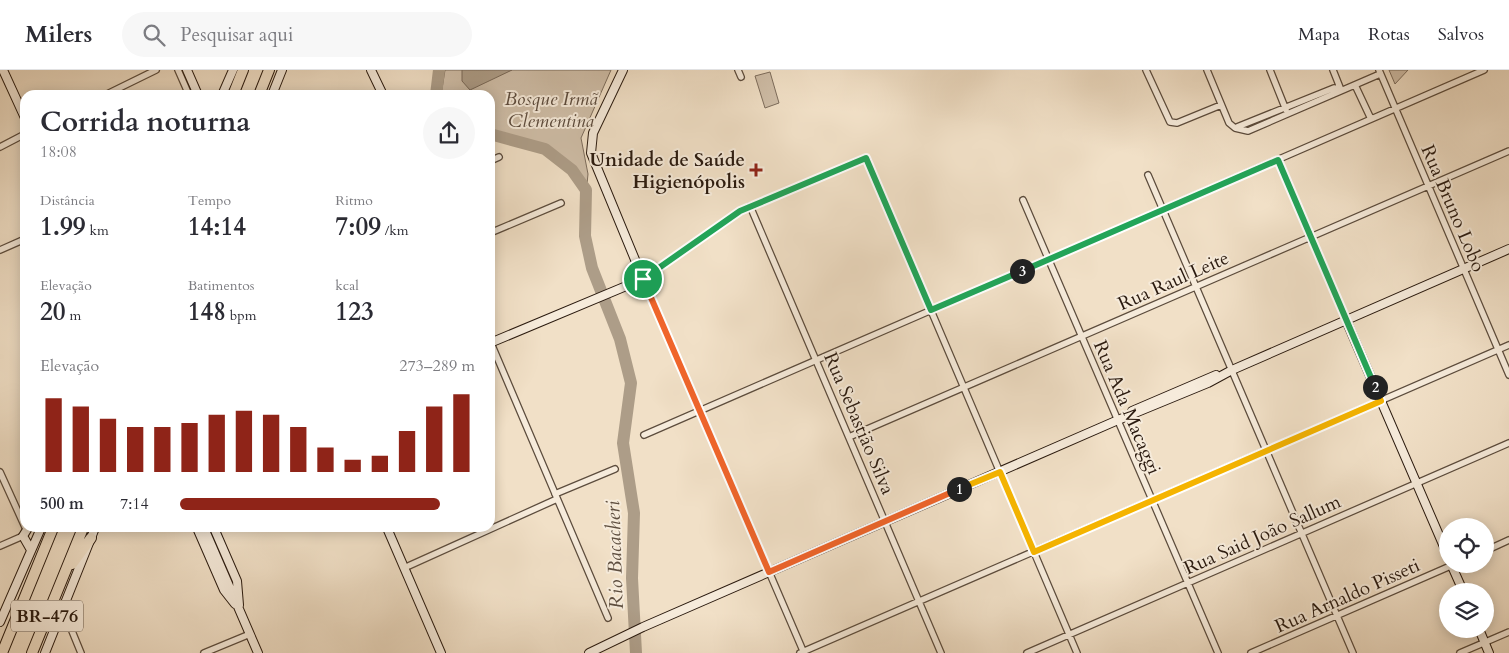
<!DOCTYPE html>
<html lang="pt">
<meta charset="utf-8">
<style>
:root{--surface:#fff;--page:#f7f7f7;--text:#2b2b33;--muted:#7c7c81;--line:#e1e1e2;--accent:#8f2418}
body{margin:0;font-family:Cardo,serif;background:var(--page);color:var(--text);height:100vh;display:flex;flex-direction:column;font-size:19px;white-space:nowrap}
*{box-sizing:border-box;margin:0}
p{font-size:16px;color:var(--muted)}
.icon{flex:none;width:28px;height:28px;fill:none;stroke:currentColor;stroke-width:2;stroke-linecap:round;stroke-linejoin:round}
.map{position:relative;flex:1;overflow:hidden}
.side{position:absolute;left:20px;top:20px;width:475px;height:442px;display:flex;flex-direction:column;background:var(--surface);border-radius:15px;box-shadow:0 2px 12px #0003}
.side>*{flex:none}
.fabs{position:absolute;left:1439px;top:448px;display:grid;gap:10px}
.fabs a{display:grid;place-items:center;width:55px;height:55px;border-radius:50%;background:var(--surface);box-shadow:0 2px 12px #0003;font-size:25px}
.pin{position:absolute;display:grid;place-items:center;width:42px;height:42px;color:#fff;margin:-21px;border:2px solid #fff;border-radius:50%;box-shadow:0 1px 5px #0007}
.km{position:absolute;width:25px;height:25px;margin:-12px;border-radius:50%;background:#222;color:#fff;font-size:14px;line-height:25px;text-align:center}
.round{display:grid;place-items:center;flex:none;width:52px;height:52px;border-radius:26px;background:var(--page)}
.head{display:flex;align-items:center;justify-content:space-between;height:85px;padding:0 20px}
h1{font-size:28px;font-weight:600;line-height:38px}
.stats{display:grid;grid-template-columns:repeat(3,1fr);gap:8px;height:85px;padding:5px 20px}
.stats div{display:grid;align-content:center}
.stats b{font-size:25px;font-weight:600}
.stats small{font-size:14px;font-weight:400}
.stats p{font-size:14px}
.chart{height:140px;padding:10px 20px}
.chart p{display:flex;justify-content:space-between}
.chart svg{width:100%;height:90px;margin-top:5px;stroke:var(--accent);stroke-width:6}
ul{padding:0 20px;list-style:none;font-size:16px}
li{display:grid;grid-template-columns:80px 60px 1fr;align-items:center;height:38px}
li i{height:12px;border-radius:6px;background:var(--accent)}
header{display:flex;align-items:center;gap:30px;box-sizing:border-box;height:70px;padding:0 25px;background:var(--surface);border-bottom:1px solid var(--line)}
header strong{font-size:24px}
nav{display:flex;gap:28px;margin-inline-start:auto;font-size:18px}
.search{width:350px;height:45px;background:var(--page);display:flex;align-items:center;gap:12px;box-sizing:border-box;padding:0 18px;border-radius:28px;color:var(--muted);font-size:19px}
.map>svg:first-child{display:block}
</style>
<header>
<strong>Milers</strong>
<div class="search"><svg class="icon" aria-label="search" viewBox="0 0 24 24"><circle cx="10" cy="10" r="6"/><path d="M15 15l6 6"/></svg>Pesquisar aqui</div>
<nav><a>Mapa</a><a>Rotas</a><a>Salvos</a></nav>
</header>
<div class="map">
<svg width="1509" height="583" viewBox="0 0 1509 583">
<rect width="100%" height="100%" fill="#f1e0c7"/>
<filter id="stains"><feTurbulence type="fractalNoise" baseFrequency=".004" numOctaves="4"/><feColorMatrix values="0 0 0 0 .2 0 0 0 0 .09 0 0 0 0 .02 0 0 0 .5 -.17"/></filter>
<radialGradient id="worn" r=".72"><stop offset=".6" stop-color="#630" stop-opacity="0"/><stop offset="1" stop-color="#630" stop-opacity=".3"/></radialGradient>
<path fill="#cfbea8" stroke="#7c6c5c" d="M445,0H611L581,68L588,104L587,114L584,116C556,77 533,74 490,60V25H441Z
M1389,0H1408L1395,14Z
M770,2L779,33L765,38L755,6Z"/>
<path fill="#ad9d88" stroke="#796958" d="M462,0H512L470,20L462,11Z"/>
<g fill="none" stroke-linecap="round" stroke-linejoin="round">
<path stroke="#ad9d88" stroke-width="12" d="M436,25L439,0
M490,64L545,79L572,100L586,120L585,166L592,198L620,269L631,313L623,373L634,443L632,508L636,583"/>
<g stroke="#5c4c3d" stroke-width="8">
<path id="street" d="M178,0L189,25
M738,0L741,7
M1146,0L1170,52L1177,53L1221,35
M1207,0L1229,53L1235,58L1248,61L1380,4
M1270,0L1286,40
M1333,0L1341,20
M1379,0L1509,305
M1355,15L1371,49
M105,25L156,0
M1237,57L1334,18L1341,20
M0,77L25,64
M1278,90L1346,250
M490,91L499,87
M1148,105L1353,583
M1023,130L1218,583
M750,136L941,583
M490,163L561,133
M0,180L25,169
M491,273L608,548
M644,365L1484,0
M849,367L1509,81
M0,402L25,457
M555,424L615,399
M0,476L23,466
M1485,481L1509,470
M404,498L557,429
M63,539L81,583
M204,583L250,564
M800,583L1509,275
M804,583L643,209L740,141L866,88L1077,583
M1027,583L1509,373
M1251,583L1455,494
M1460,583L1509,562"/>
</g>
<g stroke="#2a1a0f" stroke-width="10">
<path id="secondary" d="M3,0L25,48
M187,0L198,25
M371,0L383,25
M222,25L233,0
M272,25L282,0
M1346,250L1448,486
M490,273L643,209L591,83L593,63L623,0
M1132,341L1216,305
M28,458L23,466L31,480
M197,458L224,520L235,534
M204,458L258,583
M214,458L237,511L239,535
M387,458L441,583
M1451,494L1463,521
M0,552L41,458
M1479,559L1489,583
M45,583L95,458
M589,583L643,557L1118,350L1208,313L1232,300L1509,179"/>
</g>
<g stroke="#2a1a0f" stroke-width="12">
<path id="highway" d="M233,25L243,0
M259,25L269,0
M72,494L91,468
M2,583L53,458
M32,583L83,458"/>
</g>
<use href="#street" stroke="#f6ebdb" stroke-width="5.5"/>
<use href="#secondary" stroke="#f6ebdb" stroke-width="8"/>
<use href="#highway" stroke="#f1e0c7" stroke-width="10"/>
</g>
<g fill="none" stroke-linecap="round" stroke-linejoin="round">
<g stroke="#fff" stroke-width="10">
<path id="split-1" d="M643,209L769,502L959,419"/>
</g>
<g stroke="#fff" stroke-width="10">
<path id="split-2" d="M959,419L1000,402L1034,482L1381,331L1375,317"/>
</g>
<g stroke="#fff" stroke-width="10">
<path id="split-3" d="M1022,201L1278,90L1375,317"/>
</g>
<g stroke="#fff" stroke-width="10">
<path id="split-4" d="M643,209L740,141L866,88L931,240L1022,201"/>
</g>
<use href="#split-1" stroke="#f0652b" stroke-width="6"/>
<use href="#split-2" stroke="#f5b400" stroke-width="6"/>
<use href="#split-3" stroke="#22a559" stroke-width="6"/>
<use href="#split-4" stroke="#22a559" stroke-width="6"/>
</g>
<path fill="#8f2418" stroke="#f6ebdb" stroke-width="2" d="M753.5 92.5h5v5h5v5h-5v5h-5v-5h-5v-5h5z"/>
<g text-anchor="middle" stroke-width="4" stroke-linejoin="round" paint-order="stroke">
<rect fill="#f6ebdb" stroke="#67594c" stroke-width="1" x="11" y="530.5" width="72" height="31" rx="4"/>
<g font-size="18" font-weight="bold" fill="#2a1a0f">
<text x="47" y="552">BR-476</text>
</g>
<g font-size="19" font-style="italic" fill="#5c4b3d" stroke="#f6ebdb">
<text x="551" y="35">Bosque Irmã<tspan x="551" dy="22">Clementina</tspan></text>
</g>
<g font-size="19" font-weight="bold" fill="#2a1a0f" stroke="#f6ebdb" text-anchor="end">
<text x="745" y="96">Unidade de Saúde<tspan x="745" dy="22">Higienópolis</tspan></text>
</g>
<g font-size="19" fill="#2a1a0f" stroke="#f6ebdb">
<text transform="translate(1454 138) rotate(67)" y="7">Rua Bruno Lobo</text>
<text transform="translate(1173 210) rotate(-24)" y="7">Rua Raul Leite</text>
<text transform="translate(1128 337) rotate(67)" y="7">Rua Ada Macaggi</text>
<text transform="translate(860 353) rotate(67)" y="7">Rua Sebastião Silva</text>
<text transform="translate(1262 464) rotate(-24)" y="7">Rua Said João Sallum</text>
<text transform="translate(1347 525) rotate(-24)" y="7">Rua Arnaldo Pisseti</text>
</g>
<g font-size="20" font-style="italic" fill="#5e4e3f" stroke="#f6ebdb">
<text transform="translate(614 485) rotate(-92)" y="7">Rio Bacacheri</text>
</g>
</g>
<rect width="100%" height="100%" filter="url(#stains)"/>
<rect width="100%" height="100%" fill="url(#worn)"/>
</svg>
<div class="fabs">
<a><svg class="icon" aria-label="locate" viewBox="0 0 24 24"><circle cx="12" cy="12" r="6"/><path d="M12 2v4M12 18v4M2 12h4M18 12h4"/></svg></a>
<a><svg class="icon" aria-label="layers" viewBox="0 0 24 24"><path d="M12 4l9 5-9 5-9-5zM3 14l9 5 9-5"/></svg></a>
</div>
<div class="pin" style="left:643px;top:209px;background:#1e9e55"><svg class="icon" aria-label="arrive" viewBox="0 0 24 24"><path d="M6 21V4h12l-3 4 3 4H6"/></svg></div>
<b class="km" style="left:959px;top:419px">1</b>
<b class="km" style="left:1375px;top:317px">2</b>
<b class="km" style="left:1022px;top:201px">3</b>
<section class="side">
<div class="head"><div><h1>Corrida noturna</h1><p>18:08</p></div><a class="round"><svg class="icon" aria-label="share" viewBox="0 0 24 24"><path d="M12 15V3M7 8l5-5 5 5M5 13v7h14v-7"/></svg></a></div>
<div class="stats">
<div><p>Distância</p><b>1.99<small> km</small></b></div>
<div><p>Tempo</p><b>14:14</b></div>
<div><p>Ritmo</p><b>7:09<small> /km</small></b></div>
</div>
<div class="stats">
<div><p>Elevação</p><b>20<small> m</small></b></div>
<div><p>Batimentos</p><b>148<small> bpm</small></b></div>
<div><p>kcal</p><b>123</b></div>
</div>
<div class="chart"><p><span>Elevação</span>273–289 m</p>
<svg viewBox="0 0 160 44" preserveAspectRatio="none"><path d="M5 44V8M15 44V12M25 44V18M35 44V22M45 44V22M55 44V20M65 44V16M75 44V14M85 44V16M95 44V22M105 44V32M115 44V38M125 44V36M135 44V24M145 44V12M155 44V6"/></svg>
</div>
<ul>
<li><b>500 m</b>7:14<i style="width:88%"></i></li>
</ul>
</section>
</div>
